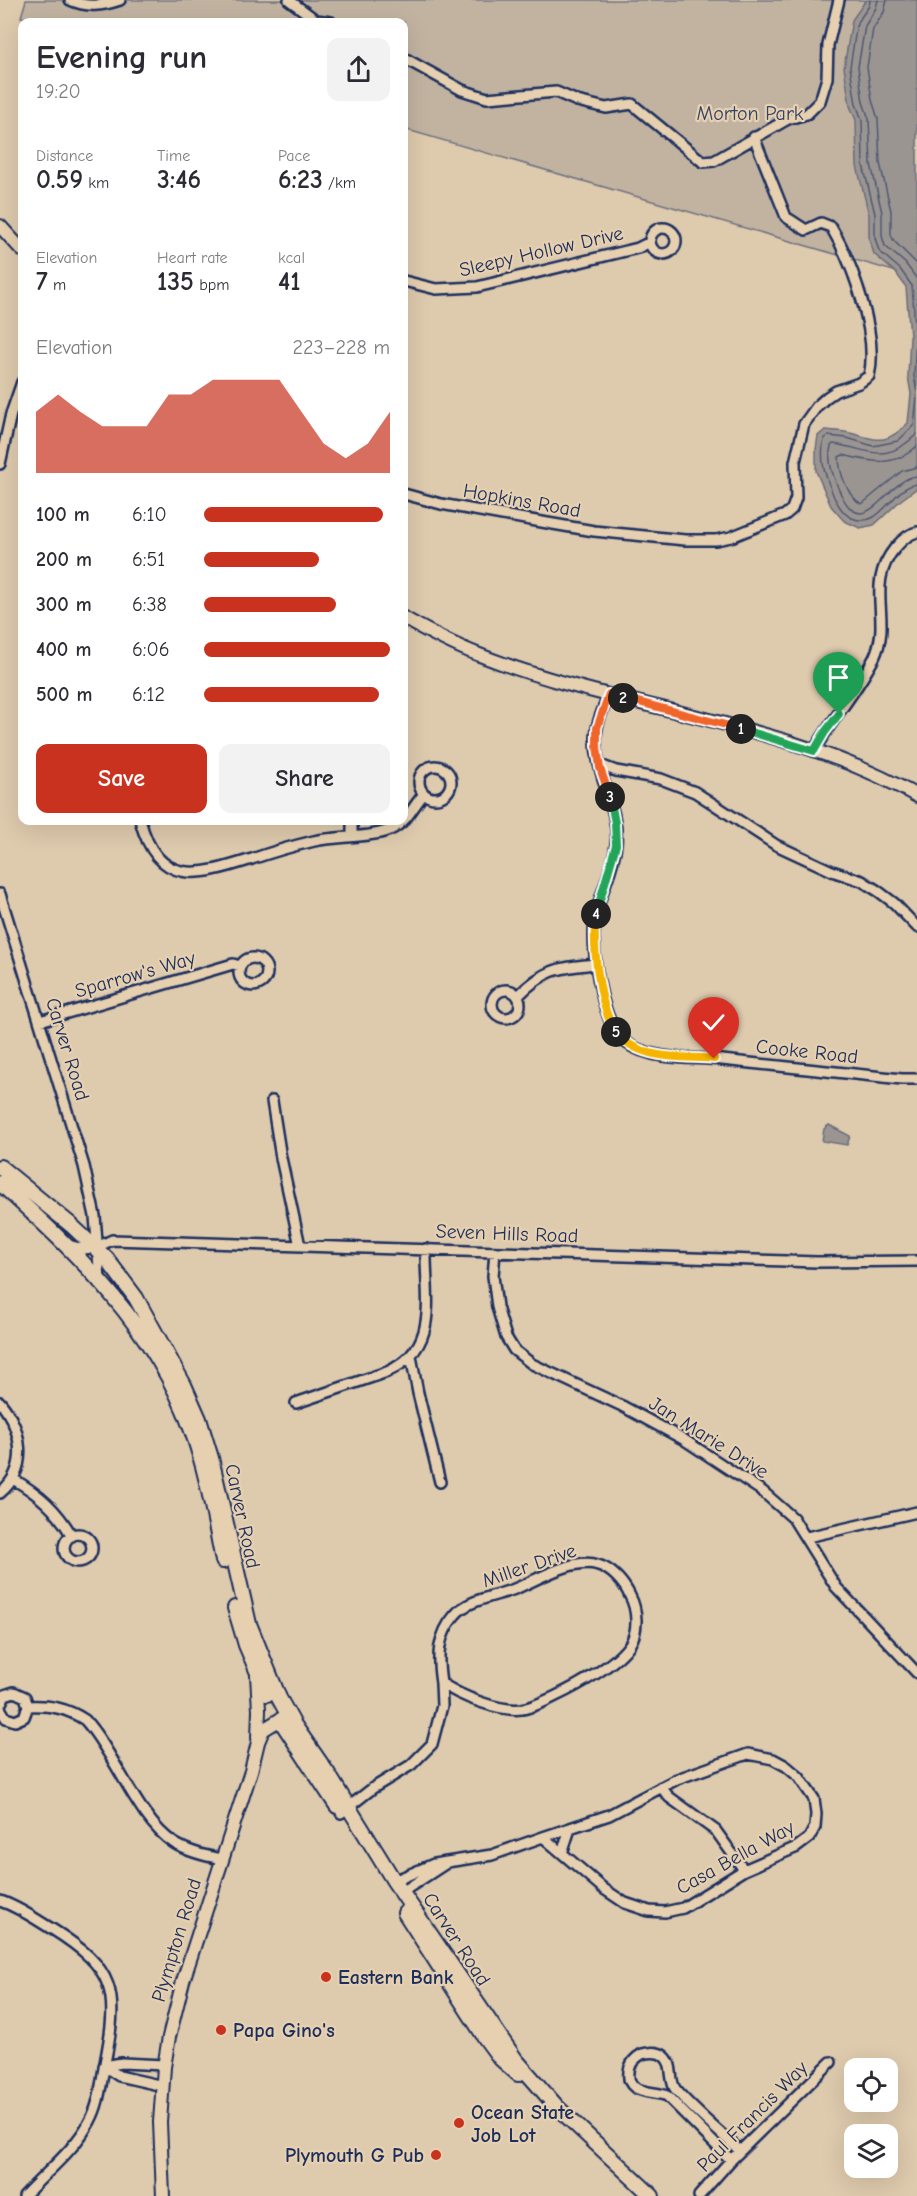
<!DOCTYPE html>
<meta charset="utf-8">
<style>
:root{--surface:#fff;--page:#f2f2f3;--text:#2b2b33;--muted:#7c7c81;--accent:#c8321e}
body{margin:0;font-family:"Comic Neue",sans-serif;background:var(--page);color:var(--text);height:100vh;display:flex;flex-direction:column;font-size:22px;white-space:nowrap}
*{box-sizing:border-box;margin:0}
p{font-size:20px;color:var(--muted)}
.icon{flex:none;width:33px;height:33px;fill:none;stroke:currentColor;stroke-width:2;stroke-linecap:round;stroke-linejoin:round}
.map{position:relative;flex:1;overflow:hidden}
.details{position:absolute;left:18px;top:18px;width:390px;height:807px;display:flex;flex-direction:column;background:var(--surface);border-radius:12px;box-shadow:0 6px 24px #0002}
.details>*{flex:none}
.fabs{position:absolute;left:844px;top:2058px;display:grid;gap:12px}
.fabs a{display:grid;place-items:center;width:54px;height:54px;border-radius:12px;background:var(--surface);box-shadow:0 6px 24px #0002;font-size:30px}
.pin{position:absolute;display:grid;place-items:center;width:51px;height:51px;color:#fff;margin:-62px -26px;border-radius:50% 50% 50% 0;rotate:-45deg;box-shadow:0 0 6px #0007}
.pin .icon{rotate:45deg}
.km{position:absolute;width:30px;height:30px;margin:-15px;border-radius:50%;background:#222;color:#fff;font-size:16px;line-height:30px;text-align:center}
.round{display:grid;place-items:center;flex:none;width:63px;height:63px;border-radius:12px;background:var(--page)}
.summary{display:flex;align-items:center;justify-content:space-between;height:102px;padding:0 18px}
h1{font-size:33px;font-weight:600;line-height:45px}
.stats{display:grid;grid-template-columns:repeat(3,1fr);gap:9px;height:102px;padding:6px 18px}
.stats div{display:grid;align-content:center}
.stats b{font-size:26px;font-weight:600}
.stats small{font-size:16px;font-weight:400}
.stats p{font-size:16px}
.chart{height:168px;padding:12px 18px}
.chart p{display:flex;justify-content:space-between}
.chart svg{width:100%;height:108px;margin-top:6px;fill:var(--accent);opacity:.7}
.primary-button{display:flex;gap:12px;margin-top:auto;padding:12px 18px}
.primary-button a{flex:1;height:69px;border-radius:12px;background:var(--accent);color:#fff;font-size:24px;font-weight:600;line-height:69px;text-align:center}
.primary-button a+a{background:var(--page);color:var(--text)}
ul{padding:0 18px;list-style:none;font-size:20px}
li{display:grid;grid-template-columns:96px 72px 1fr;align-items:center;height:45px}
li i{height:15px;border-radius:8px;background:var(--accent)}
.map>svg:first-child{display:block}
</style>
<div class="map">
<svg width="917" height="2196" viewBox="0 0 917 2196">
<rect width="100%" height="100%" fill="#decaad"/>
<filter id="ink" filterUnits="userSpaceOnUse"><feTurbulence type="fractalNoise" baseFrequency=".0167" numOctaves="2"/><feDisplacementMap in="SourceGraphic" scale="12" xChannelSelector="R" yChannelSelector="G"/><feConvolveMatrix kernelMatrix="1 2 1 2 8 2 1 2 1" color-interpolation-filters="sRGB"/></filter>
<g filter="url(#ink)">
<path fill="#c2b3a1" stroke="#6e7180" stroke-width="1.5" d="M26,0H864L861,61L907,275L404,129V22H39L21,17Z"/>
<path fill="#9b9592" stroke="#686c7d" stroke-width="1.5" d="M866,0H917V488L901,500L874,525L860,528L844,521L831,506L816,471V449L818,436L825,430C833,431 842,431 850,433C878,440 885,446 908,423L911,394L908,376L910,337L906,287L896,273L874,254L869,238V215L857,166L856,120L850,106L844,67L852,20Z
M829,1125L850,1136L847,1145L822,1141L824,1129Z"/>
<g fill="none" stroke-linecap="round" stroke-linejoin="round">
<path stroke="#4e5873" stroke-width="1.5" d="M870,0L869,6L857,23L850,67L856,104L862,120L863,165L875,214V238L879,251L900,269L912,286L916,337L914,376L917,393
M878,0L876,8L865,26L858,67L863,102L869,119L871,164L882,213V236L885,246L905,263L917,279
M887,0L884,12L873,29L867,67L872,100L878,119L880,163L891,211V235L894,241L917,264
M917,396L914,425L898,441L873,446L847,438L828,436L824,439C819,462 826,477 834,497C838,505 844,515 852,518C881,531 891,487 917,484
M917,434C884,466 871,449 833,444L831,446C827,462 833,475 839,490C864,548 886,478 917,476
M917,446C894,468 870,462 843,455L839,457C839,472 848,498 862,504L902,471L917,467"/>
<g stroke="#1b2f5e" stroke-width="14">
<path id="minor" d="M70,0C87,8 102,6 120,0
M289,0L316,20L331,22
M404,58L462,90L487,98L556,92L577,101L606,108L632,104L703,162L714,161L788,119L807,114L820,101L827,78L828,45L839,0
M650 241a13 13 0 1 1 26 0a13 13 0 1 1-26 0Z
M404,281L436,289L477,287L638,248L650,242
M0,464L11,414L22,382
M404,494L441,504L553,524L594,531L685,540H716L731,537L785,515L792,509L796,498L795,462L804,424L817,406L827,397L836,391L859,383L869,376C879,335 852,262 831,227L821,223L806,230L786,217L754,137
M609,694C605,705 599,717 597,728C590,768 620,804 616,844C613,876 594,900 594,936C594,963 603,1025 625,1042C636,1050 650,1054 663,1056C682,1059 702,1058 722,1060C782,1066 842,1073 902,1079H917
M814,751C832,719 857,691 874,658C893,619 864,586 895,548C901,541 908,534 917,532
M600,765L616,771L661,779L695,792L776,845L832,871L862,881L878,891L894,903L917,927
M419 782a16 16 0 1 1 32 0a16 16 0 1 1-32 0Z
M140,820C158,888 199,876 252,859C272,852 293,846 314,841C336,836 377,838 394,828C409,819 413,806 424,794
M352,820V835
M0,894L84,1166L95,1216L100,1280
M239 972a14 14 0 1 1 28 0a14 14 0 1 1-28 0Z
M492 1004a14 14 0 1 1 28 0a14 14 0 1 1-28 0Z
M518,996C546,968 558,968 596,964
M40,1021L233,964L240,966
M272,1101L281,1158L300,1246
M68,1245L84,1249L97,1247L112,1240L145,1241L817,1262L917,1261
M495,1252L493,1276L497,1307L506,1337L514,1350L532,1364L622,1406L683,1439L762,1491L793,1518L836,1587L917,1673
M411,1356L418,1393L440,1482
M0,1402C22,1429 30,1468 0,1493
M296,1403L387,1372C441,1347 425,1298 426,1249
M13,1479C39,1494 57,1510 72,1536
M64 1548a14 14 0 1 1 28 0a14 14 0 1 1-28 0Z
M807,1537L917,1512
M0,1705L5,1695L14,1692L25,1697L28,1706L24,1717L15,1721L6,1718L0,1708
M28,1706C50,1705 67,1708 85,1720C115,1753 138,1820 174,1843C188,1852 205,1856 222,1859
M661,1787L669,1797L716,1831L744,1870
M341,1813L373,1788L411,1765L432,1744L442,1706L441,1683C460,1696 499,1712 522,1709C534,1707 545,1701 556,1696C577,1686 617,1664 630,1644C639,1630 637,1609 630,1596C624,1583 612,1569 598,1565C575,1557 538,1579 517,1588C498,1596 468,1599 455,1615C437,1636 437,1657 441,1683
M562,1853L570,1829
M394,1881L434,1864L492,1855L543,1837L609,1815L677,1779L748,1754L773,1759L786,1766L799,1777L814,1799L816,1814L815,1827L809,1838L797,1847L744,1870L683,1908L665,1912L649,1911L625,1903L604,1889L543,1837
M402,1892L445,1864
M0,1901C19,1907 35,1919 52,1929C116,1969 119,1992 105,2063C101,2082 100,2103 90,2121C74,2151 47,2171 24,2196
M104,2066L119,2076L163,2086
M104,2066L122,2063L164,2065
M731,2160L667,2096C654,2090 622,2096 630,2067C632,2061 637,2057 642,2054C650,2052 658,2051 664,2056C675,2065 668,2080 676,2090C695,2112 719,2131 740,2151
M699,2196L731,2160L831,2062"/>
</g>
<g stroke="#1b2f5e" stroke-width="16">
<path id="major" d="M0,226L22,250
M404,618C427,631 451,644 477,654C620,711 782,719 917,796
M257,1675L259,1710L258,1738
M163,2196L160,2122L164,2067L169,2037L183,1981L251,1771L258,1742L263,1730L287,1715"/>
</g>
<g stroke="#1b2f5e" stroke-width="18">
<path id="highway" d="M0,1167L71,1225L106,1258L136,1298L184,1385L199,1419L211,1458L249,1624L279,1698L294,1725L328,1774L394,1881L515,2059L557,2107L652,2196
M0,1183C78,1254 155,1327 191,1428C207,1471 214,1516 223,1561
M235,1608L246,1645L267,1694
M283,1724L337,1806
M405,1913L486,2039L500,2058L518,2074"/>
</g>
<use href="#minor" stroke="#e6d0b0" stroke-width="9"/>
<use href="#major" stroke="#e6d0b0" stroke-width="12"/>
<use href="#highway" stroke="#e6d0b0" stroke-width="14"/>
</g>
</g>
<g fill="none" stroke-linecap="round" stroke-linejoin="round" filter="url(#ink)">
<g stroke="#fff" stroke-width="12">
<path id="split-1" d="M741,729L814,751L825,732L839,714"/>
</g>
<g stroke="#fff" stroke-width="12">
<path id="split-2" d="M623,698L741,729"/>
</g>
<g stroke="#fff" stroke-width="12">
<path id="split-3" d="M610,797L600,768L597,746V728L609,694L623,698"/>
</g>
<g stroke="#fff" stroke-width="12">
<path id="split-4" d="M596,914L616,845L615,823L610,797"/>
</g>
<g stroke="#fff" stroke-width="12">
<path id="split-5" d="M596,914C592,944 599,1008 616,1032"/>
</g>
<g stroke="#fff" stroke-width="12">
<path id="split-6" d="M616,1032C639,1061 680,1056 714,1059"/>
</g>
<use href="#split-1" stroke="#22a559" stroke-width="8"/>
<use href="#split-2" stroke="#f0652b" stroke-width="8"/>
<use href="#split-3" stroke="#f0652b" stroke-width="8"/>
<use href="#split-4" stroke="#22a559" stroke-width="8"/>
<use href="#split-5" stroke="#f5b400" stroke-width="8"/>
<use href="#split-6" stroke="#f5b400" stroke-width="8"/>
</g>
<g fill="#c8321e" stroke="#e6d0b0" stroke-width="2">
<circle cx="326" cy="1977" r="6"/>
<circle cx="221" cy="2030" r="6"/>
<circle cx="459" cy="2123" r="6"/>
<circle cx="436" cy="2155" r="6"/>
</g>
<g text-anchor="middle" stroke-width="4.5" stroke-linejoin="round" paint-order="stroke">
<g font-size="20" fill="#344368" stroke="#e6d0b0">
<text x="750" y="120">Morton Park</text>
</g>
<g font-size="20" fill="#1b2f5e" stroke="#e6d0b0">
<text transform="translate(541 251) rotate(-13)" y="7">Sleepy Hollow Drive</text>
<text transform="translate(522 500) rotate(10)" y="7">Hopkins Road</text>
<text transform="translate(135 974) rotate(-16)" y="7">Sparrow's Way</text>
<text transform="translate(68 1049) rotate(73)" y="7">Carver Road</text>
<text transform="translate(807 1051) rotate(6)" y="7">Cooke Road</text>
<text transform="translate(507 1233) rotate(2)" y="7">Seven Hills Road</text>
<text transform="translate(709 1437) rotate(32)" y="7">Jan Marie Drive</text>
<text transform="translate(243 1516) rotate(78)" y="7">Carver Road</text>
<text transform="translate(529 1565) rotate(-19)" y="7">Miller Drive</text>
<text transform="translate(735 1857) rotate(-29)" y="7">Casa Bella Way</text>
<text transform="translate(457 1939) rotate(57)" y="7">Carver Road</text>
<text transform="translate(176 1940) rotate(-73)" y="7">Plympton Road</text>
<text transform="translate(752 2116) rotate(-45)" y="7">Paul Francis Way</text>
</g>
<g font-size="20" font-weight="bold" fill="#1b2f5e" stroke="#e6d0b0" text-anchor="start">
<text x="338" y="1984">Eastern Bank</text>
<text x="233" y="2037">Papa Gino's</text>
<text x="471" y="2119">Ocean State<tspan x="471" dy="23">Job Lot</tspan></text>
<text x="424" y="2162" text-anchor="end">Plymouth G Pub</text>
</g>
</g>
</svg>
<div class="fabs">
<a><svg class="icon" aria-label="locate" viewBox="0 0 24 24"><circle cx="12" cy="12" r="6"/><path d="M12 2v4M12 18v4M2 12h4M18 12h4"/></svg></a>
<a><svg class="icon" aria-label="layers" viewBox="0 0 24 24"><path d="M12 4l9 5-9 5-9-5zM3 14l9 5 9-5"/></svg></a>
</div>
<div class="pin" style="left:839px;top:714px;background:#1e9e55"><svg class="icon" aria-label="arrive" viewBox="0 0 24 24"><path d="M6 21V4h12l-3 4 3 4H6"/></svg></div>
<div class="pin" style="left:714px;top:1059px;background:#d93025"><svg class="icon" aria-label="check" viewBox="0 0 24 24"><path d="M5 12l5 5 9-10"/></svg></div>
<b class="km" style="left:741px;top:729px">1</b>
<b class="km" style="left:623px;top:698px">2</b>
<b class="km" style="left:610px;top:797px">3</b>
<b class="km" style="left:596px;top:914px">4</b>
<b class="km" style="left:616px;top:1032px">5</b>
<section class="details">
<div class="summary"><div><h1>Evening run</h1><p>19:20</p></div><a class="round"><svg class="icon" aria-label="share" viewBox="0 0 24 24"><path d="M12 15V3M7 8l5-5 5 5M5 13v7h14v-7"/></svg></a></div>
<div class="stats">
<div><p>Distance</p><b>0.59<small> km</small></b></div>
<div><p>Time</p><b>3:46</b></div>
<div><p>Pace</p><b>6:23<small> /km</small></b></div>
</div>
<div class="stats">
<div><p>Elevation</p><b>7<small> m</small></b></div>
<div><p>Heart rate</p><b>135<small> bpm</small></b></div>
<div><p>kcal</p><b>41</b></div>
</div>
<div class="chart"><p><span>Elevation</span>223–228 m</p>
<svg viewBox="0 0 160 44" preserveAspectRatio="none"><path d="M0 44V19L10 12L20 19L30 25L40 25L50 25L60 12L70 12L80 6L90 6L100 6L110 6L120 19L130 32L140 38L150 32L160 19V44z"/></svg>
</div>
<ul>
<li><b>100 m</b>6:10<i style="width:96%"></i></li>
<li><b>200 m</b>6:51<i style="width:62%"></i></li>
<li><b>300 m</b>6:38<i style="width:71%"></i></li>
<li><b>400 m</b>6:06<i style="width:100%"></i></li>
<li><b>500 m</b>6:12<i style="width:94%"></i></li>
</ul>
<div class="primary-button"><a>Save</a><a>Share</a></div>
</section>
</div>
